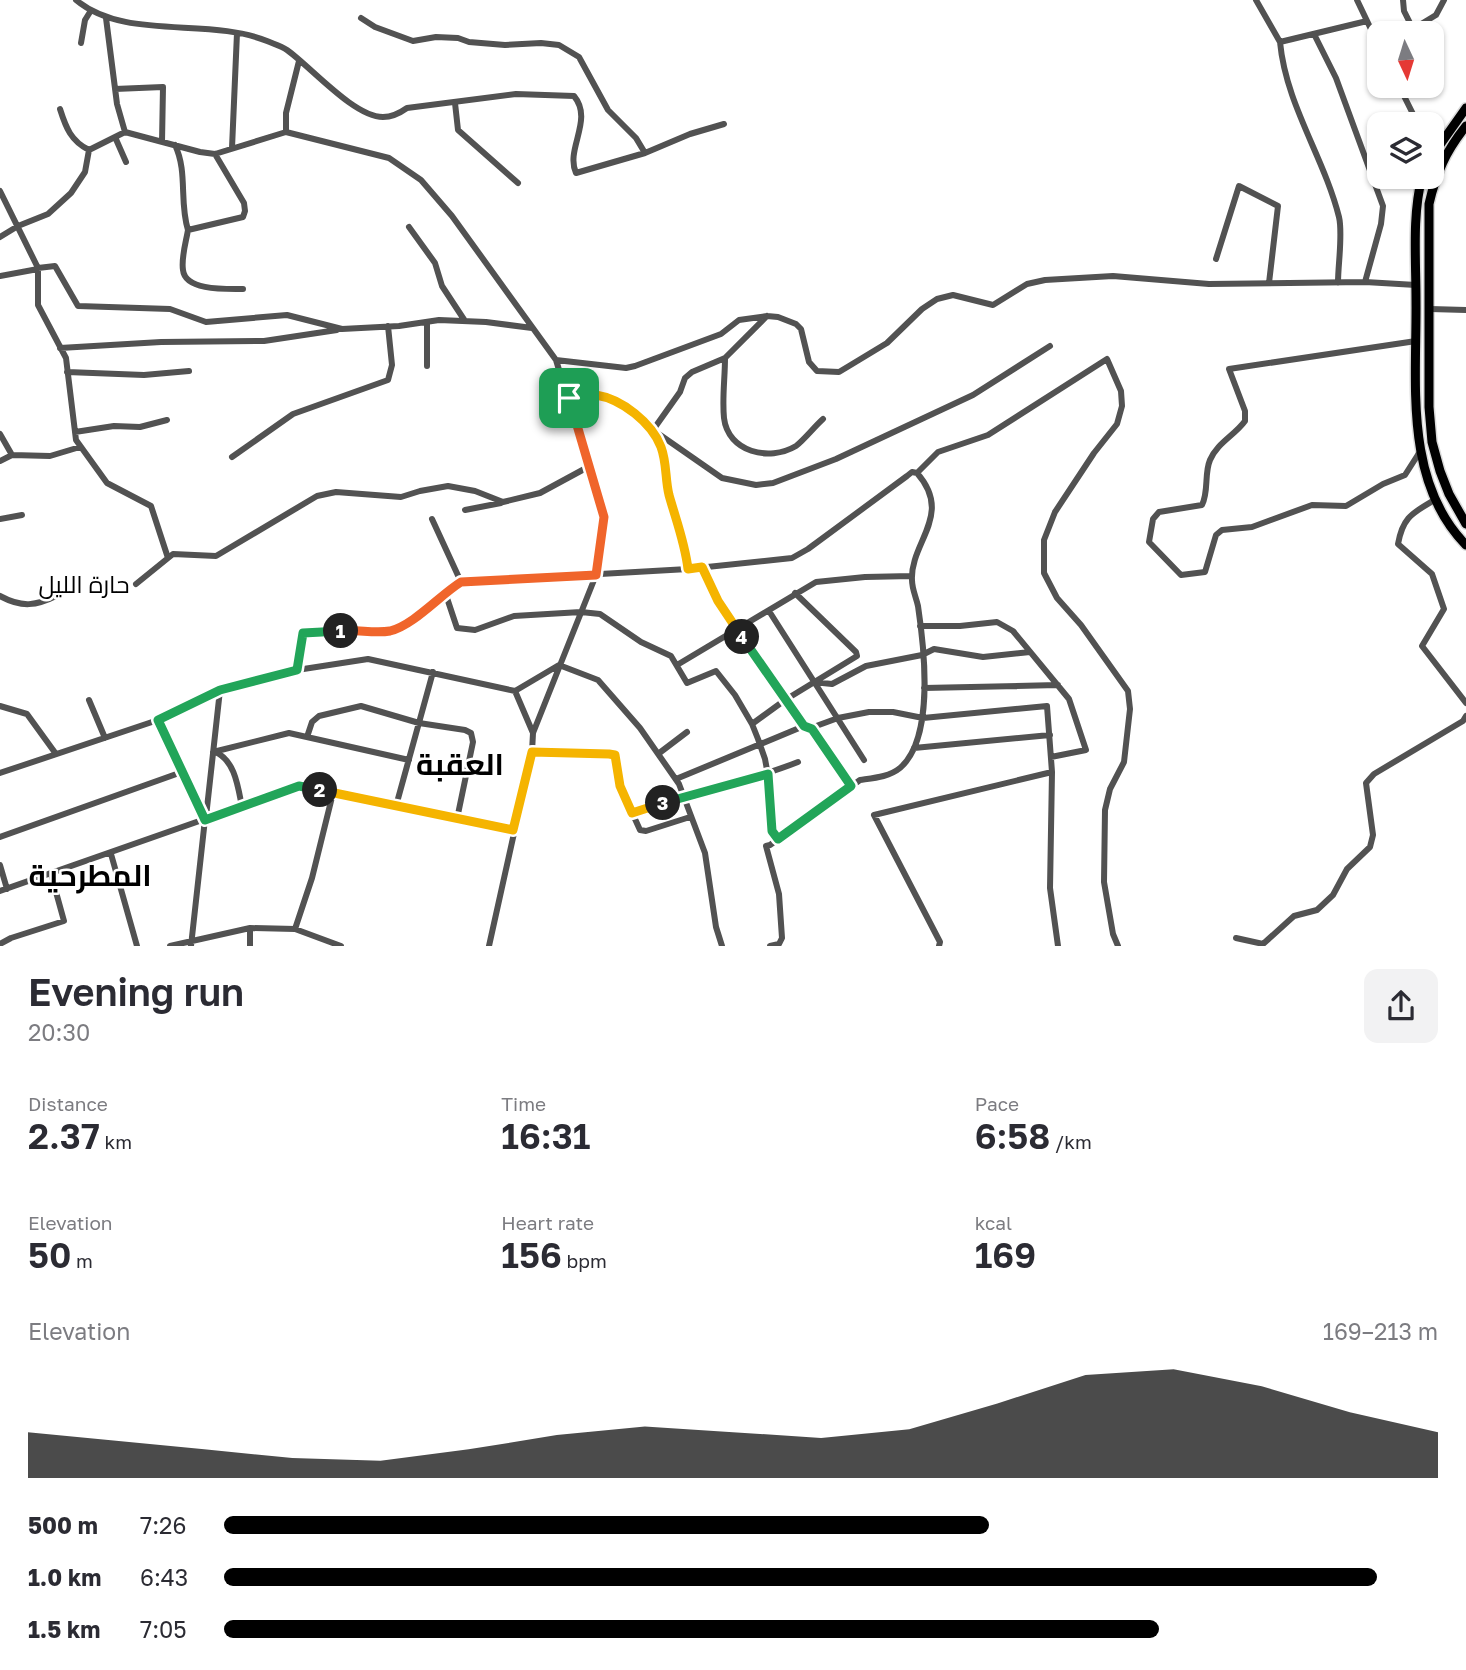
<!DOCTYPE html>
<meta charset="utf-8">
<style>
:root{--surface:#fff;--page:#f2f2f3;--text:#2b2b33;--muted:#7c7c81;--accent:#000}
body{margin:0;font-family:"Golos Text",Cairo,sans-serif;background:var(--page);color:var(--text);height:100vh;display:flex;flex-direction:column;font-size:26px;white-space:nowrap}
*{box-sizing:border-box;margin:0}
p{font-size:23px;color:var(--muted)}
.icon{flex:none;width:38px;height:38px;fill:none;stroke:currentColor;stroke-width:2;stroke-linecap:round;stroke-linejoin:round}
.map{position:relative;height:946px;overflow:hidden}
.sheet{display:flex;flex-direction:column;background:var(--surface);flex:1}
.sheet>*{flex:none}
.needle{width:46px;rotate:176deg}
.buttons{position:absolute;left:1367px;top:21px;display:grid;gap:14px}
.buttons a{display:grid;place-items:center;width:77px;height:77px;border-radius:14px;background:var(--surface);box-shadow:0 2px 5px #0004;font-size:35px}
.pin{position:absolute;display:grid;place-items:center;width:60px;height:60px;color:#fff;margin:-30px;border-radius:14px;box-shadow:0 4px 10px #0006}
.km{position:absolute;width:35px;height:35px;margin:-18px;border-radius:50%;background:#222;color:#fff;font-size:19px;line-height:35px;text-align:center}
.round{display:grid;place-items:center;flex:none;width:74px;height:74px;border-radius:14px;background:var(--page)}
.head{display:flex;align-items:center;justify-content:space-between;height:119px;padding:0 28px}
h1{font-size:38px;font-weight:600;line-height:52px}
.metrics{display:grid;grid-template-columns:repeat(3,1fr);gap:10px;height:119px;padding:7px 28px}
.metrics div{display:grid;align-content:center}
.metrics b{font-size:35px;font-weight:600}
.metrics small{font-size:19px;font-weight:400}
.metrics p{font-size:19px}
.chart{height:196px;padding:14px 28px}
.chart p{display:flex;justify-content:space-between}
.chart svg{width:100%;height:126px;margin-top:7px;fill:var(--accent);opacity:.7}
ul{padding:0 28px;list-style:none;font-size:23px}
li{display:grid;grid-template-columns:112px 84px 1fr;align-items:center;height:52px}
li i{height:18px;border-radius:9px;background:var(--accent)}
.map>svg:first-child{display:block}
</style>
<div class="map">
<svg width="1466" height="946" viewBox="0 0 1466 946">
<rect width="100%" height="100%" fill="#fff"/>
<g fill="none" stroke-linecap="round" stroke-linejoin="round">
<g stroke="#dbdbdb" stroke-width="12">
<path id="primary" d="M1466,126C1446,151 1436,173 1429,204V407L1432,442L1440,471L1449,494L1466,524
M1432,156L1466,108
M1422,177C1412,216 1416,259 1416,300C1417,381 1403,481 1466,545"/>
</g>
<path stroke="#525252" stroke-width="6" d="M76,0C125,41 209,17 267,41C274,44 281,46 287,50C311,67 354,117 383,117C392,117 400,113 407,108L516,94L574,96C594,120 565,149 576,173L645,153L690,134L724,124
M1256,0L1280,42
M1357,0L1379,46
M1403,0L1404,11L1415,33
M106,18L117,104L125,132
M361,18L375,27L413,41L436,37L458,38L469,42L505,45L541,43L559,45L579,57L608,110L636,138L645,153
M1413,29L1436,15L1444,0
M1314,34L1336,78L1383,206L1381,224L1365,282
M81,43L85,20L90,12
M1399,86L1418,124
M115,89L163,87L162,142
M455,103L458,130L518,183
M60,109C66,128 71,141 89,150
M286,132V113L299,61
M115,137L126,162
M175,145C188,172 179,202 188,230
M232,148L237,33
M215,154L244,203L245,211L243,217L188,230C186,242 181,258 183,270C185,291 227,289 243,289
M0,191L38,268V305L66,358L76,440L107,483L151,506L168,558
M409,227L435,263L442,286L465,321
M0,237L18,226L48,214L71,193L85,172L89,150L125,132L200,152L215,154L286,132L389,158L421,180L452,216L556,360L604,517L596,575L533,733L532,752L489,946
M1216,259L1239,186L1278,206L1269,283
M38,268L55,266L78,306L170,309L206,322L287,315L342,329L399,326L439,320L486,322L532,328
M0,276L38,269
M1338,283C1338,264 1343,234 1339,217C1324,157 1286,105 1280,42L1367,21
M1430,309L1466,310
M1416,341L1229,369L1245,411V421C1235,435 1217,443 1210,460C1204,474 1209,491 1202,505L1159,512L1153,519L1149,542L1181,575L1205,572L1216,535L1222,530L1252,527L1312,505L1346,506L1383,484L1405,475L1421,450
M60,348L161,342L264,341L337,330
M725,358L767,316
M556,360L626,368L635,366L721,334L739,320L767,316L778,317L796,324L801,329L809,362L817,371L839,372L849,366L887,343L922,309L937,299L953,295L993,305L1027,284L1045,280L1113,276L1209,284L1365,282L1416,285
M427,366V322
M67,372L144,375L189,371
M569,398C578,396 586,394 596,395C622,399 652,423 661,447C667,463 665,480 669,495C676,520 685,543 688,569
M823,419C814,427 805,439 796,446C769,462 728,452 724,418C722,398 725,378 725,358L692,372L685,378L680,392L653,430L722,478L756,485L773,483L836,459L973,395L1050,346
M75,432L114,426L140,427L167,420
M0,434L12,455
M232,457L293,414L388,380L392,365L388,326
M0,461L12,455L50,456L80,447
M1436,499C1413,513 1403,516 1398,544L1432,574L1444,609L1422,646L1466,703
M465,510L501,503
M0,519L22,515
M432,519L461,582
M702,567L717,601L785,700L808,729L838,718L869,712H893L923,718L1047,706L1052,772L1050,888L1058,946
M136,584L173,554L216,556L317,496L336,492L401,497L420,491L448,486L475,491L503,502L540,493L588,467
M445,592L457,628L475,630L514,616L581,612L600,614L641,642L671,656L687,683L716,671L735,695L752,724L758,739L765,759L770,786L772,831L778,839
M0,596C22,608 36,606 58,595
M769,611L864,760
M920,626H960L997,622L1013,631L1069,699L1086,750L1051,757
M677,665L816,582L865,577L912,576
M297,670L303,633L353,630L377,632L403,627L445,592L461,582L688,569L792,558L808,549L907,476L912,472L917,473L938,452L988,435L1107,359L1121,391L1122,406L1117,424L1094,453L1055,512L1044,540V573L1057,598L1081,625L1128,691L1130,709L1124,762L1110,789L1105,810L1104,882L1113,934L1118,946
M813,682L832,684L866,666L922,655L934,649L983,657L1030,652
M924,688L1058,685
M89,700L105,738
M0,706L27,714L56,754
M158,720L205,819L191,946
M752,724L785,700L857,656L856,652L795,593
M812,729L851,786
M533,733L515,691L559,665L598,680L640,728L679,784L705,853L716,927L722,946
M307,737L312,722L319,716L361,706L419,723L465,730L471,733L473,742L457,819
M914,748L1050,735
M213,752L289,733L409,760
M215,752C235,760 238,787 242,807
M532,752L615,756L620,786L640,830L646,831L690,817
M658,754L687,732
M0,773L158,720L220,690L297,670L368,659L515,691
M676,779L804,726
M396,806L433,672
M632,813C687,795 745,783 798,762
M206,817L220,690
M0,837L182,772
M111,854L137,946
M0,865L7,889
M0,891L299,786L513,830
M250,928V946
M295,929L312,878L333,793
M1236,938L1263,944L1294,916L1317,910L1333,895L1347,869L1370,847L1373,835L1366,783L1374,774L1463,721L1466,716
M0,944L11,938L64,921L51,874
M170,946L250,928L295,929L341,946
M770,946L779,944L782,938L779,894L766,846L770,845L860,780C874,778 889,777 900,768C935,738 924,646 918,606C916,597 912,589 912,580C910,542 954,515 917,473
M939,946L940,942L874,815L1052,772"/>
<use href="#primary" stroke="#000" stroke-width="9"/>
</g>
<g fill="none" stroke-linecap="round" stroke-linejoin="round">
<g stroke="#fff" stroke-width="14">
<path id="split-1" d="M341,631C357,629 374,634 390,631C414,625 440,595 461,582L596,575L604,517L569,398"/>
</g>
<g stroke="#fff" stroke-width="14">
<path id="split-2" d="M320,790L299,786L205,820L158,720L220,690L297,670L303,633L341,631"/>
</g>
<g stroke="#fff" stroke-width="14">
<path id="split-3" d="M320,790L513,830L532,752L609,754L615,755L620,786L632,813L663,803"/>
</g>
<g stroke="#fff" stroke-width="14">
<path id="split-4" d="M663,803L768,774L772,831L778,839L851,786L812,729L804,726L742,637"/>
</g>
<g stroke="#fff" stroke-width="14">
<path id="split-5" d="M569,398C578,396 586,394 596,395C622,399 652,423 661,447C667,463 665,479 669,495C676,520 685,543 688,569L702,567L718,601L742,637"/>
</g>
<use href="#split-1" stroke="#f0652b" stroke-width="9"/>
<use href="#split-2" stroke="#22a559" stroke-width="9"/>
<use href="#split-3" stroke="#f5b400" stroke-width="9"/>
<use href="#split-4" stroke="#22a559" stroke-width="9"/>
<use href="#split-5" stroke="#f5b400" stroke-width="9"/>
</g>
<g text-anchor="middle" stroke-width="5" stroke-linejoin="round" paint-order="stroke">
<g font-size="24" fill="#000" stroke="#fff">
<text x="84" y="593">حارة الليل</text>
</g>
<g font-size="30" font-weight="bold" fill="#000" stroke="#fff">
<text x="460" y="775">العقبة</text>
<text x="90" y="886">المطرحية</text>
</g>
</g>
</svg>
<div class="buttons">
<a><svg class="needle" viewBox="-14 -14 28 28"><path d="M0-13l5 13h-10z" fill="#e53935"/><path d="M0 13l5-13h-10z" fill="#7c7c81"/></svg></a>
<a><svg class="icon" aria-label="layers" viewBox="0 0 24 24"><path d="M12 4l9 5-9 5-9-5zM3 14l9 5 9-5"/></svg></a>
</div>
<div class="pin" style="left:569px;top:398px;background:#1e9e55"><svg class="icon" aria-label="arrive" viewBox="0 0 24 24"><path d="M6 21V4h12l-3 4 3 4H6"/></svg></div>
<b class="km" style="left:341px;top:631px">1</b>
<b class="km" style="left:320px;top:790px">2</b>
<b class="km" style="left:663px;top:803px">3</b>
<b class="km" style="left:742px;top:637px">4</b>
</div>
<section class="sheet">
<div class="head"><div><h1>Evening run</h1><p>20:30</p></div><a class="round"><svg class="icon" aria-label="share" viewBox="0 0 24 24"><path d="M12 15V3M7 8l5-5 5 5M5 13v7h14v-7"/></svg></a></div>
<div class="metrics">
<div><p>Distance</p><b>2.37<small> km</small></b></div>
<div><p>Time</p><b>16:31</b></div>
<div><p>Pace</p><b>6:58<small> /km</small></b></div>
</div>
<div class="metrics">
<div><p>Elevation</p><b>50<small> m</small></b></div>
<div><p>Heart rate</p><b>156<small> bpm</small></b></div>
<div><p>kcal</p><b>169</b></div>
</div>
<div class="chart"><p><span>Elevation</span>169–213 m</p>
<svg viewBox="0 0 160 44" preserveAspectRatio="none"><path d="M0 44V28L10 31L20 34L30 37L40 38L50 34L60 29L70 26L80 28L90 30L100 27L110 18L120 8L130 6L140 12L150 21L160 28V44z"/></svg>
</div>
<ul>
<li><b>500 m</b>7:26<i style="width:63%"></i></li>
<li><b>1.0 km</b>6:43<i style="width:95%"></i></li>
<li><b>1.5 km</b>7:05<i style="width:77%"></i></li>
</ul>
</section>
